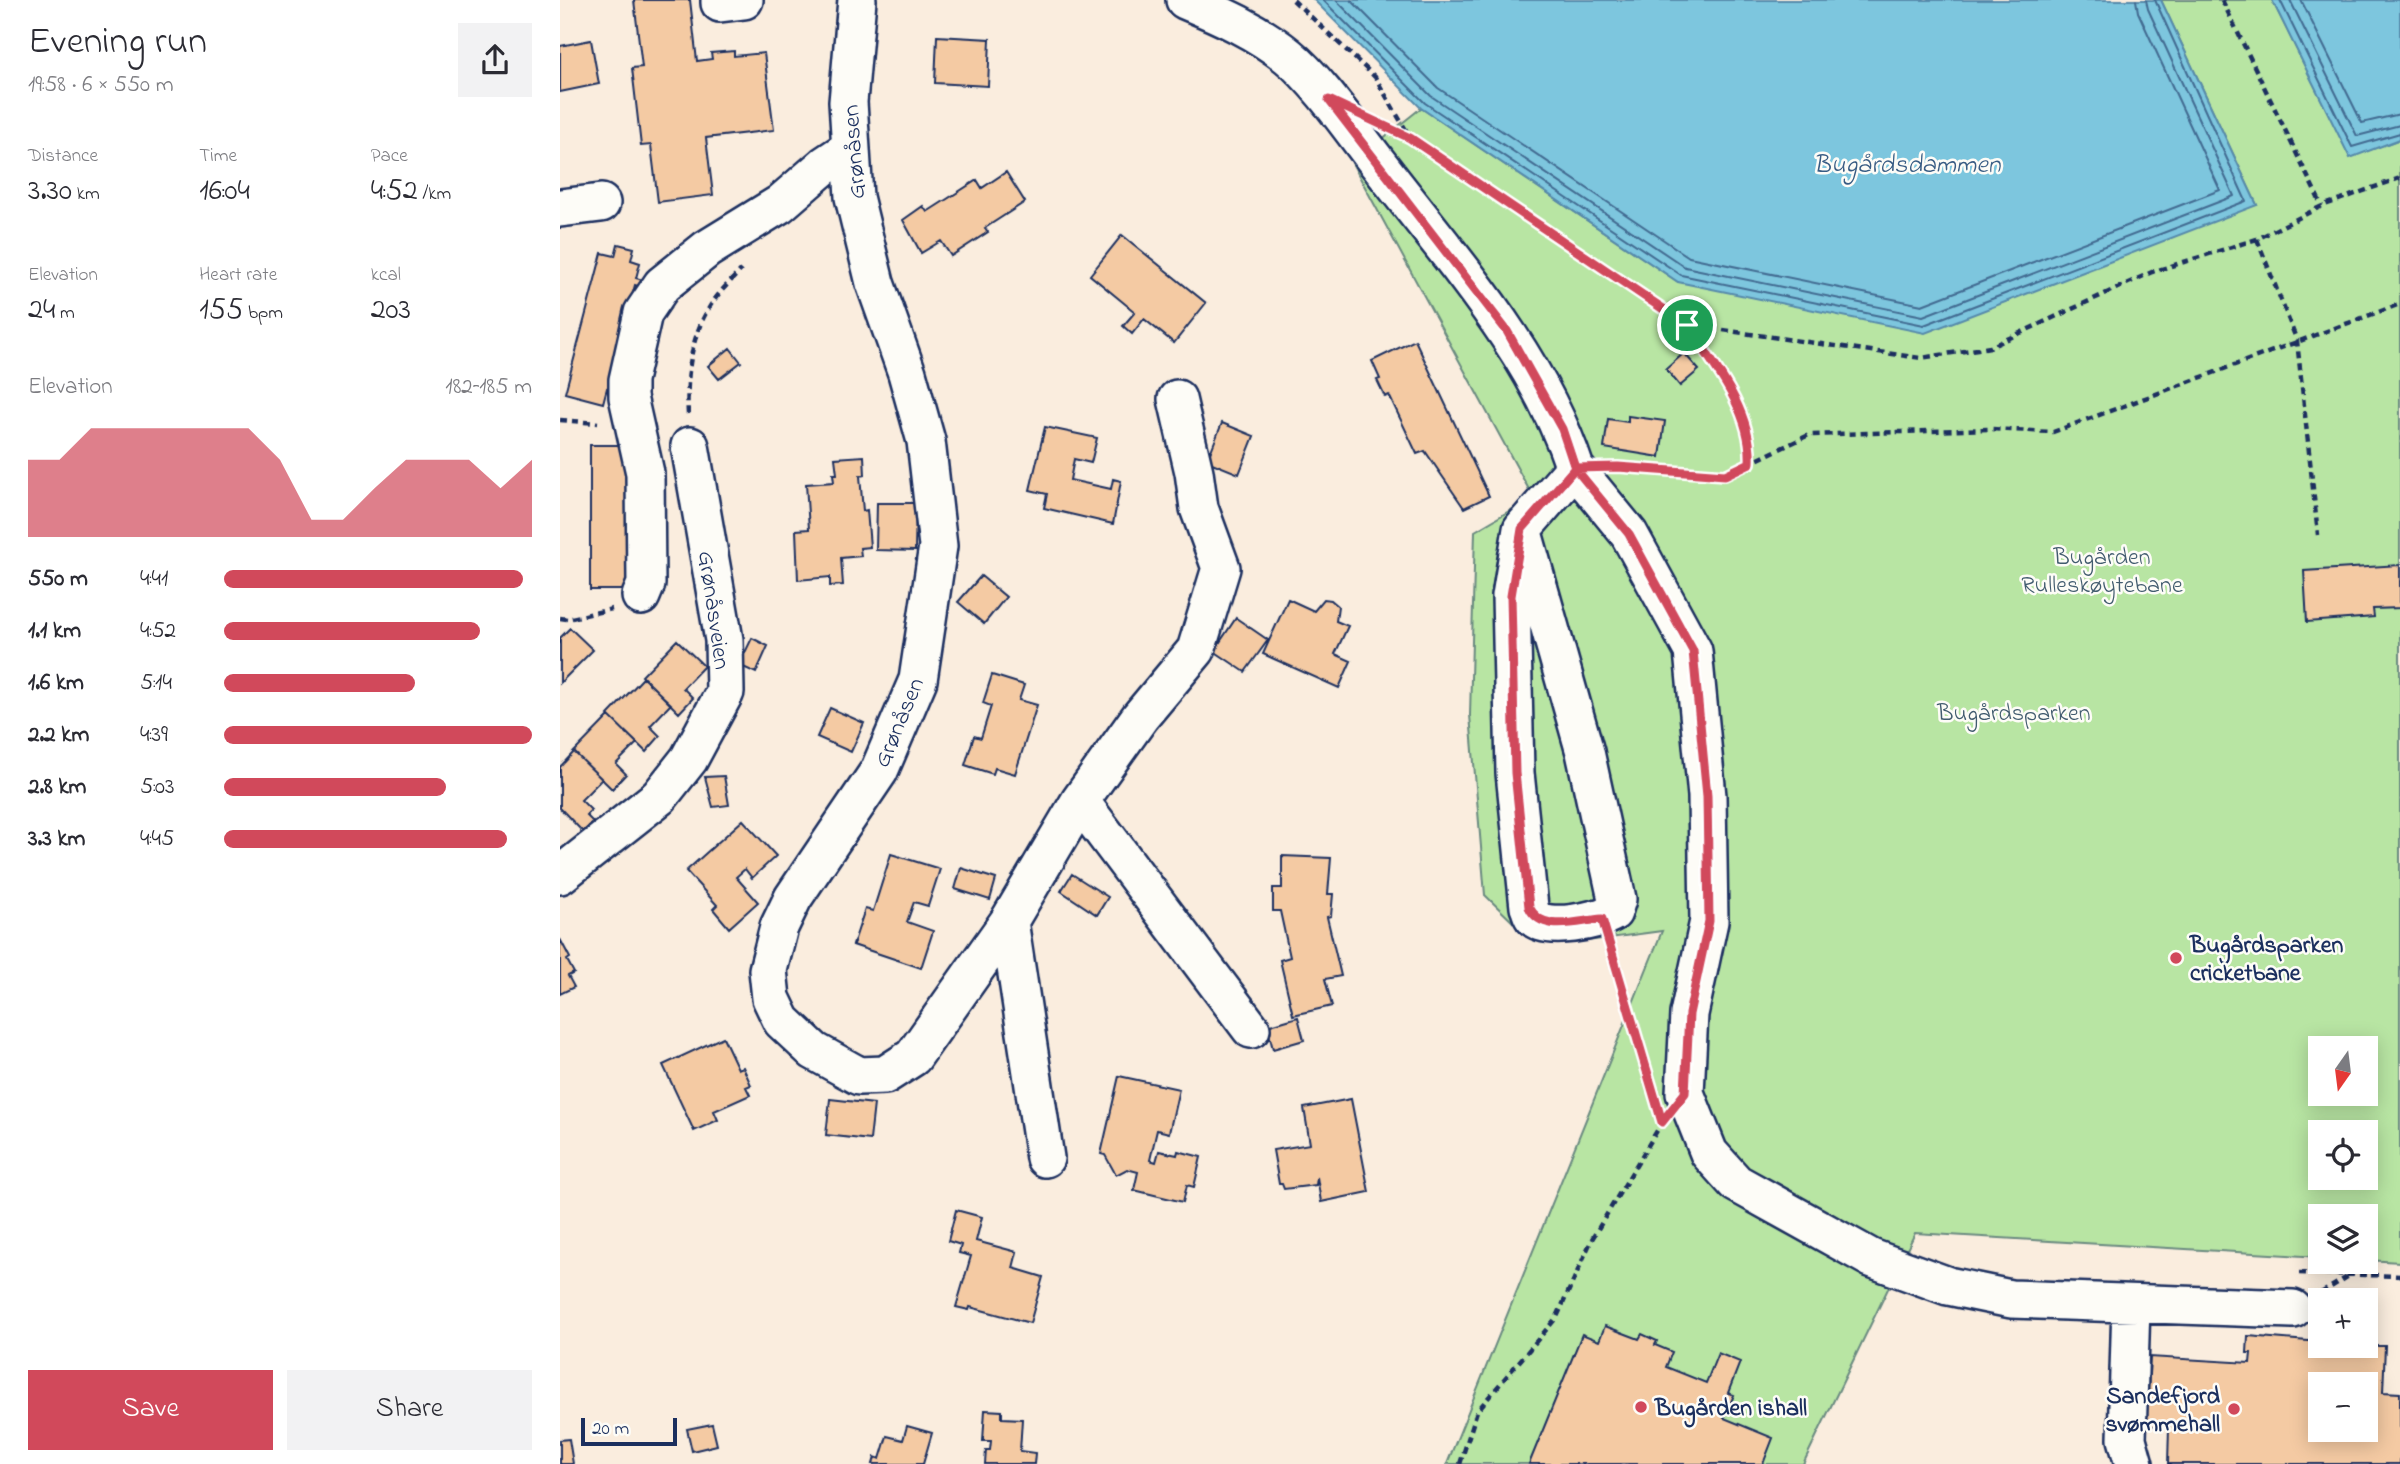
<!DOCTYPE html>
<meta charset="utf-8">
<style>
:root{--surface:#fff;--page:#f2f2f3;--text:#2b2b33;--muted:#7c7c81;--accent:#d1495b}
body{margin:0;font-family:"Indie Flower",sans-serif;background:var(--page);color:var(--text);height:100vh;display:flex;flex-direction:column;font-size:26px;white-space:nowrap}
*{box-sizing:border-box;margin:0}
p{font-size:23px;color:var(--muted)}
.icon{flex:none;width:38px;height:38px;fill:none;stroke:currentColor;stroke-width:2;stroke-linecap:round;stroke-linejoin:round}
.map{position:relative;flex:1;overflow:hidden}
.side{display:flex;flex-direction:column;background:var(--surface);width:560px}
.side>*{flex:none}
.needle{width:46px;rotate:194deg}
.buttons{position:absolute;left:1748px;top:1036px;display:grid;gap:14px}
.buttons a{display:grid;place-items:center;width:70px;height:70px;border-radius:0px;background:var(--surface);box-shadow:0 4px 18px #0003;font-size:35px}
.scale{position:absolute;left:21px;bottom:18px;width:96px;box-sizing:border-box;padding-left:7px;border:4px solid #1b2f5e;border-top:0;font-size:19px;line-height:24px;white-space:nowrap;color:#1b2f5e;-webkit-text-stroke:5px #fdfcf7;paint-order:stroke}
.pin{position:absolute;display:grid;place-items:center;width:60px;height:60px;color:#fff;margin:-30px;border:4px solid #fff;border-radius:50%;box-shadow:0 2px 7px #0007}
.round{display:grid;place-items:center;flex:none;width:74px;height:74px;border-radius:0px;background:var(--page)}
.headline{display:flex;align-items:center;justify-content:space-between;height:119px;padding:0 28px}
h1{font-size:38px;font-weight:600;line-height:52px}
.metrics{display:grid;grid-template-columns:repeat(3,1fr);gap:10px;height:119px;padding:7px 28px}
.metrics div{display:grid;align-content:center}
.metrics b{font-size:30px;font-weight:600}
.metrics small{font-size:19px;font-weight:400}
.metrics p{font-size:19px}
.chart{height:196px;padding:14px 28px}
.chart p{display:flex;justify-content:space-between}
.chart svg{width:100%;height:126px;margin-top:7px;fill:var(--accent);opacity:.7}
.cta{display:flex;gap:14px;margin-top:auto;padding:14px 28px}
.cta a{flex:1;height:80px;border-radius:0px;background:var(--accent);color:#fff;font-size:28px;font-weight:600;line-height:80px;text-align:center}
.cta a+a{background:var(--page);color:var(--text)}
ul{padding:0 28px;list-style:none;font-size:23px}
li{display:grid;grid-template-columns:112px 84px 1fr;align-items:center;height:52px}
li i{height:18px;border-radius:9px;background:var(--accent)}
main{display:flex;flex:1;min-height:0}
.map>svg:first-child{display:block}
</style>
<main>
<section class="side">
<div class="headline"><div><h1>Evening run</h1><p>19:58 · 6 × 550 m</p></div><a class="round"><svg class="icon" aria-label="share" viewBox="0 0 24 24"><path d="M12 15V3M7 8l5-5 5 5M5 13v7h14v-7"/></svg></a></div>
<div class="metrics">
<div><p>Distance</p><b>3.30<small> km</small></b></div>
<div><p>Time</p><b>16:04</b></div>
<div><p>Pace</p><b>4:52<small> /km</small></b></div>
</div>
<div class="metrics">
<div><p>Elevation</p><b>24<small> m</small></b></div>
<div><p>Heart rate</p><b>155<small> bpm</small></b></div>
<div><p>kcal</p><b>203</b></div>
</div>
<div class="chart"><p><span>Elevation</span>182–185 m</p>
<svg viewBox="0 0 160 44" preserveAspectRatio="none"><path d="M0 44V17L10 17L20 6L30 6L40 6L50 6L60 6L70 6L80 17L90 38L100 38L110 27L120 17L130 17L140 17L150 27L160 17V44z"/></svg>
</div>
<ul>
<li><b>550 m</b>4:41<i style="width:97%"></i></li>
<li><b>1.1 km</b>4:52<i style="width:83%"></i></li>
<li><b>1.6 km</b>5:14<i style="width:62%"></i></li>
<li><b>2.2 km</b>4:39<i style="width:100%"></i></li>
<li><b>2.8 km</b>5:03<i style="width:72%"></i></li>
<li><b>3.3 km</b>4:45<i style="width:92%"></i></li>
</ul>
<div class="cta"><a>Save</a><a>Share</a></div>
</section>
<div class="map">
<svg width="1840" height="1464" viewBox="0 0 1840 1464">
<rect width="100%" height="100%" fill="#faedde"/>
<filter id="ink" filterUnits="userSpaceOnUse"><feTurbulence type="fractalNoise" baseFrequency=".0143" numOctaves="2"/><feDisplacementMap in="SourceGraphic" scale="14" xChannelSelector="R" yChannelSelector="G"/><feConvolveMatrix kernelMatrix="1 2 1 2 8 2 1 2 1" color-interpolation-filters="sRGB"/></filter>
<g filter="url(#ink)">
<path fill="#b8e5a3" stroke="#6a8a80" stroke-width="2" fill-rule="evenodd" d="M1601,0H1712L1790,157L1840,139V1262L1806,1260V1216H1760V1257L1355,1233L1243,1464H887L1102,931L1027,941L959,928L925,895L910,715L915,531L973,497L792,163L861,108L1118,282L1697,205ZM1760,1048H1806V1094H1760ZM1760,1132H1806V1178H1760Z"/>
<path fill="#7dc6de" stroke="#568aab" stroke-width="2" d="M754,0H1601L1697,205L1365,333L1118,282L861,108Z
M1712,0H1840V139L1790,158Z"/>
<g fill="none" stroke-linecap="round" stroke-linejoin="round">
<path stroke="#426b91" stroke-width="2" d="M763,0L865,103L1121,275L1364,325L1686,201L1595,0
M776,0L871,96L1125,267L1363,316L1674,196L1588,9L1586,0
M791,0L878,88L1129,257L1362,305L1660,190L1578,12L1576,0
M1720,0L1792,147L1840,133
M1730,0L1797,136L1840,125
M1741,0L1802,123L1840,114"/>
</g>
<path fill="#f4caa3" stroke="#1b2f5e" stroke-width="2" fill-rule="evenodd" d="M74,0H130L137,61L152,59L151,53L174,51V56L204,53L214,130L146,138L153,195L98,202L91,145L81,146L72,68L82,67Z
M377,36L430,39L428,86L375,83Z
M31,40L39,84L0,92V46Z
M446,172L465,202L425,228L428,232L391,256L381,241L361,253L343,220L363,206L367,212L417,180L422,188Z
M562,235L646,303L614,343L584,319L572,334L563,326L575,312L530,275Z
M58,244L74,248L71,260L80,263L76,278L83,280L81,287L75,285L49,381L56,383L54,390L47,388L43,403L5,393L42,253L55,256Z
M855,340L929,496L904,508L865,451L857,454L829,395L825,397L817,380L820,379L812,361Z
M170,348L181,362L159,379L148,366Z
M1124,353L1139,370L1120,386L1106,369Z
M1068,416L1105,421L1100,457L1044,448L1048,419L1068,422Z
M662,423L694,436L679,474L647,461Z
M485,427L537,438L531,463L514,459L510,480L551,489L553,479L561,481L553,524L484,508L487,494L470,490Z
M30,445H70L69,590H30Z
M304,456L305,475L300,476L303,511L307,510L310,547L300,548L301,556L281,558L283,585L270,586V577L238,580L236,530L249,529L246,484L274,482L273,474H277L275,458Z
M317,503H356L355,551L316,550Z
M1840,565V608L1813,609L1814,617L1747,622L1744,571Z
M421,576L446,597L424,624L398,602Z
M728,599L754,611L764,599L771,600L778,606L776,621L788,626L775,654L791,661L779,688L703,654Z
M676,618L708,640L685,672L654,651Z
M10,628L33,650L0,683V638Z
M192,638L208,646L196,673L179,665Z
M117,640L144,666L123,688L133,698L119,713L82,676Z
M432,675L464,685L459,700L477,705L455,774L435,768L433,774L405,765L414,736L421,738L431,706L423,703Z
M83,678L111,704L90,726L100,736L86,752L48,715Z
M270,708L304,723L291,752L257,737Z
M49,716L77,743L56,764L66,774L52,789L14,752Z
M14,752L42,779L21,800L31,810L26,815L33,822L23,832L0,808V767Z
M164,776L169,805L153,807L145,777Z
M183,820L216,856L192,878L185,869L176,877L198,902L169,928L153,909L157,905L126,871Z
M331,854L380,869L368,906L354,902L347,922L373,931L361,968L293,945L305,909L313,911Z
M722,856L771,858L768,894H773L771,916L767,917L781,976L765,979L772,1006L733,1015L720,960L730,957L720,911H713V888H722Z
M401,868L436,879L430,900L395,889Z
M512,874L548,897L537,915L501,891Z
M0,939L10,958L7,960L14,973L8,976L14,987L0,994Z
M738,1017L744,1040L713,1049L707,1026Z
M163,1037L178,1069L183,1067L191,1085L186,1087L190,1095L154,1111L158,1120L134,1131L103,1065Z
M559,1076L619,1089L609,1133L597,1130L590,1160L596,1162L599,1151L617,1155L618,1151L641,1157L634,1187L627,1185L623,1202L574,1190L578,1172L567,1169L556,1175L545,1155L541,1154Z
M270,1099L314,1104L310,1140L266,1135Z
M791,1099L809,1192L761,1202L757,1177L756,1185L724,1189L722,1184H719L713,1150L750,1144L744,1108Z
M396,1210L422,1217L416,1241L457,1252L453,1268L483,1277L470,1323L410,1307L409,1310L396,1307L411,1256L399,1253L401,1245L388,1241Z
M1045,1326L1079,1339L1082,1334L1097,1341L1095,1345L1112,1352L1106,1367L1146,1383L1158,1353L1180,1362L1168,1393L1174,1395L1164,1418L1213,1438L1203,1464H969L1022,1334L1039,1341Z
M1688,1336L1760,1342V1346H1825L1823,1392L1840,1393V1464H1608L1609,1427L1586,1426L1590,1357L1690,1363L1691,1353H1687ZM1760,1384H1806V1430H1760Z
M425,1410L442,1411V1418L462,1419L460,1451L475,1453L474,1464H425L426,1450H430L431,1441H423Z
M152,1424L157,1445L132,1451L127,1429Z
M347,1426L372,1433L363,1464H313L315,1457L320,1459L327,1436L343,1440Z
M9,1439L13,1464H0V1440Z"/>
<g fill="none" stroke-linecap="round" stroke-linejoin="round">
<g stroke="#1b2f5e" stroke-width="42">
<path id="minor" d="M160,0V3L184,0
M297,0L288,102L294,197L315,283L347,373L366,441L378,546L358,680L319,771L233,898L219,927L208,970L211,998L222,1021L254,1051L299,1076L325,1075L353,1057L449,921L520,801L580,717L636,650L661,568L639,508L634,472L617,399
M625,0C661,15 697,31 728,56C759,81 794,133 820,166C893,261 977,353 1015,468L962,529L951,596L955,773L969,907C971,911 971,915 974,918C987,931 1039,921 1053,912L1057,899L1025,752L962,529
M0,208L41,203
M1015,468L1069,534L1133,651L1147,796L1149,921L1129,1014L1125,1093L1149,1153L1176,1183L1311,1258L1388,1286L1451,1299L1733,1309
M81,596L86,584L85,473L68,397V380L83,313L102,285L147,249L220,204L265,165L289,149
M520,801L691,1029
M0,875L99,797L129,759L165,692L164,640L130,446
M449,921L485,1158
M1571,1304L1567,1439L1574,1464"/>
</g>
<path stroke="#1b2f5e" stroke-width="4.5" stroke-dasharray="7 5" stroke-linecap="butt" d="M733,0L815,77L850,137
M1662,0L1762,206
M838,132L850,138L1127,325L1361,358L1430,347L1592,272L1697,239L1762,206L1840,178
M1697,239L1737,341L1758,535
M1128,326C1155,365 1193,412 1190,463
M128,414C126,380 130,338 149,308C157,294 170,282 181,270
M0,420L38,423
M1058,467L1165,475L1249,435L1431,429L1493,432L1840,304
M0,618L7,619L52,609
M1051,948L1090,1081
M1739,1273L1840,1276
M1761,1293L1789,1276
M900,1464L917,1411L997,1317L1032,1239L1101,1124"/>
<use href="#minor" stroke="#fdfcf7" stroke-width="37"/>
</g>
</g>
<g fill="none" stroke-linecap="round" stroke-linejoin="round" filter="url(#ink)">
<g stroke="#fff" stroke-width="14">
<path id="route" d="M1127,325C1154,365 1193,412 1190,463L1165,475L1058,467L1015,468L962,529L951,596L955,773L969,907C982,934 1017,921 1042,919L1102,1122L1125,1093L1129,1014L1149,921L1147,796L1133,651L1069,534L1015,468L1002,429L947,331L769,100L850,138L1127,325"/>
</g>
<use href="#route" stroke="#d1495b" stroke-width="9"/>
</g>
<g fill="#d1495b" stroke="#fdfcf7" stroke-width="2.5">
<circle cx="1616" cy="958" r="7"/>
<circle cx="1081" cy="1407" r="7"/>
<circle cx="1674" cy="1409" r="7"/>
</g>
<g text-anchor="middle" stroke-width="5" stroke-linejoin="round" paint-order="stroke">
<g font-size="24" fill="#1b2f5e" stroke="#fdfcf7">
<text transform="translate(293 152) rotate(-94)" y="8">Grønåsen</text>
<text transform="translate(155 610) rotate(82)" y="8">Grønåsveien</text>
<text transform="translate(338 722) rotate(-67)" y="8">Grønåsen</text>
</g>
<g font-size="24" fill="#425c6f" stroke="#fdfcf7">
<text x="1542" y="564">Bugården<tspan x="1542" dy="28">Rulleskøytebane</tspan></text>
<text x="1454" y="720">Bugårdsparken</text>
</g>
<g font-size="24" font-weight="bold" fill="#1b2f5e" stroke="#fdfcf7" text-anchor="start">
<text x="1630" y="952">Bugårdsparken<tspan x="1630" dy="28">cricketbane</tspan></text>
<text x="1660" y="1403" text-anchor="end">Sandefjord<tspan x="1660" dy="28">svømmehall</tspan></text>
<text x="1095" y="1415">Bugården ishall</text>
</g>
<g font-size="26" font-style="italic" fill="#385c84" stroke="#fdfcf7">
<text x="1347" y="172">Bugårdsdammen</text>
</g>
</g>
</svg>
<div class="buttons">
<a><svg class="needle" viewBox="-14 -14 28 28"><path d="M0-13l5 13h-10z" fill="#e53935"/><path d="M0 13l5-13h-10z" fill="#7c7c81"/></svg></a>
<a><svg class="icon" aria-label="locate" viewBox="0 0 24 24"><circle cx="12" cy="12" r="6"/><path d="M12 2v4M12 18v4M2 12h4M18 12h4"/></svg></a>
<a><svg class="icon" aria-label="layers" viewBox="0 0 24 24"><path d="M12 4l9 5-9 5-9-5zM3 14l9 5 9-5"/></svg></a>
<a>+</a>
<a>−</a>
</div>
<div class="scale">20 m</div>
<div class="pin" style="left:1127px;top:325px;background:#1e9e55"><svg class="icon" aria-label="arrive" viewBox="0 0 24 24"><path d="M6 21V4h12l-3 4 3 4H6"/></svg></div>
</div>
</main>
